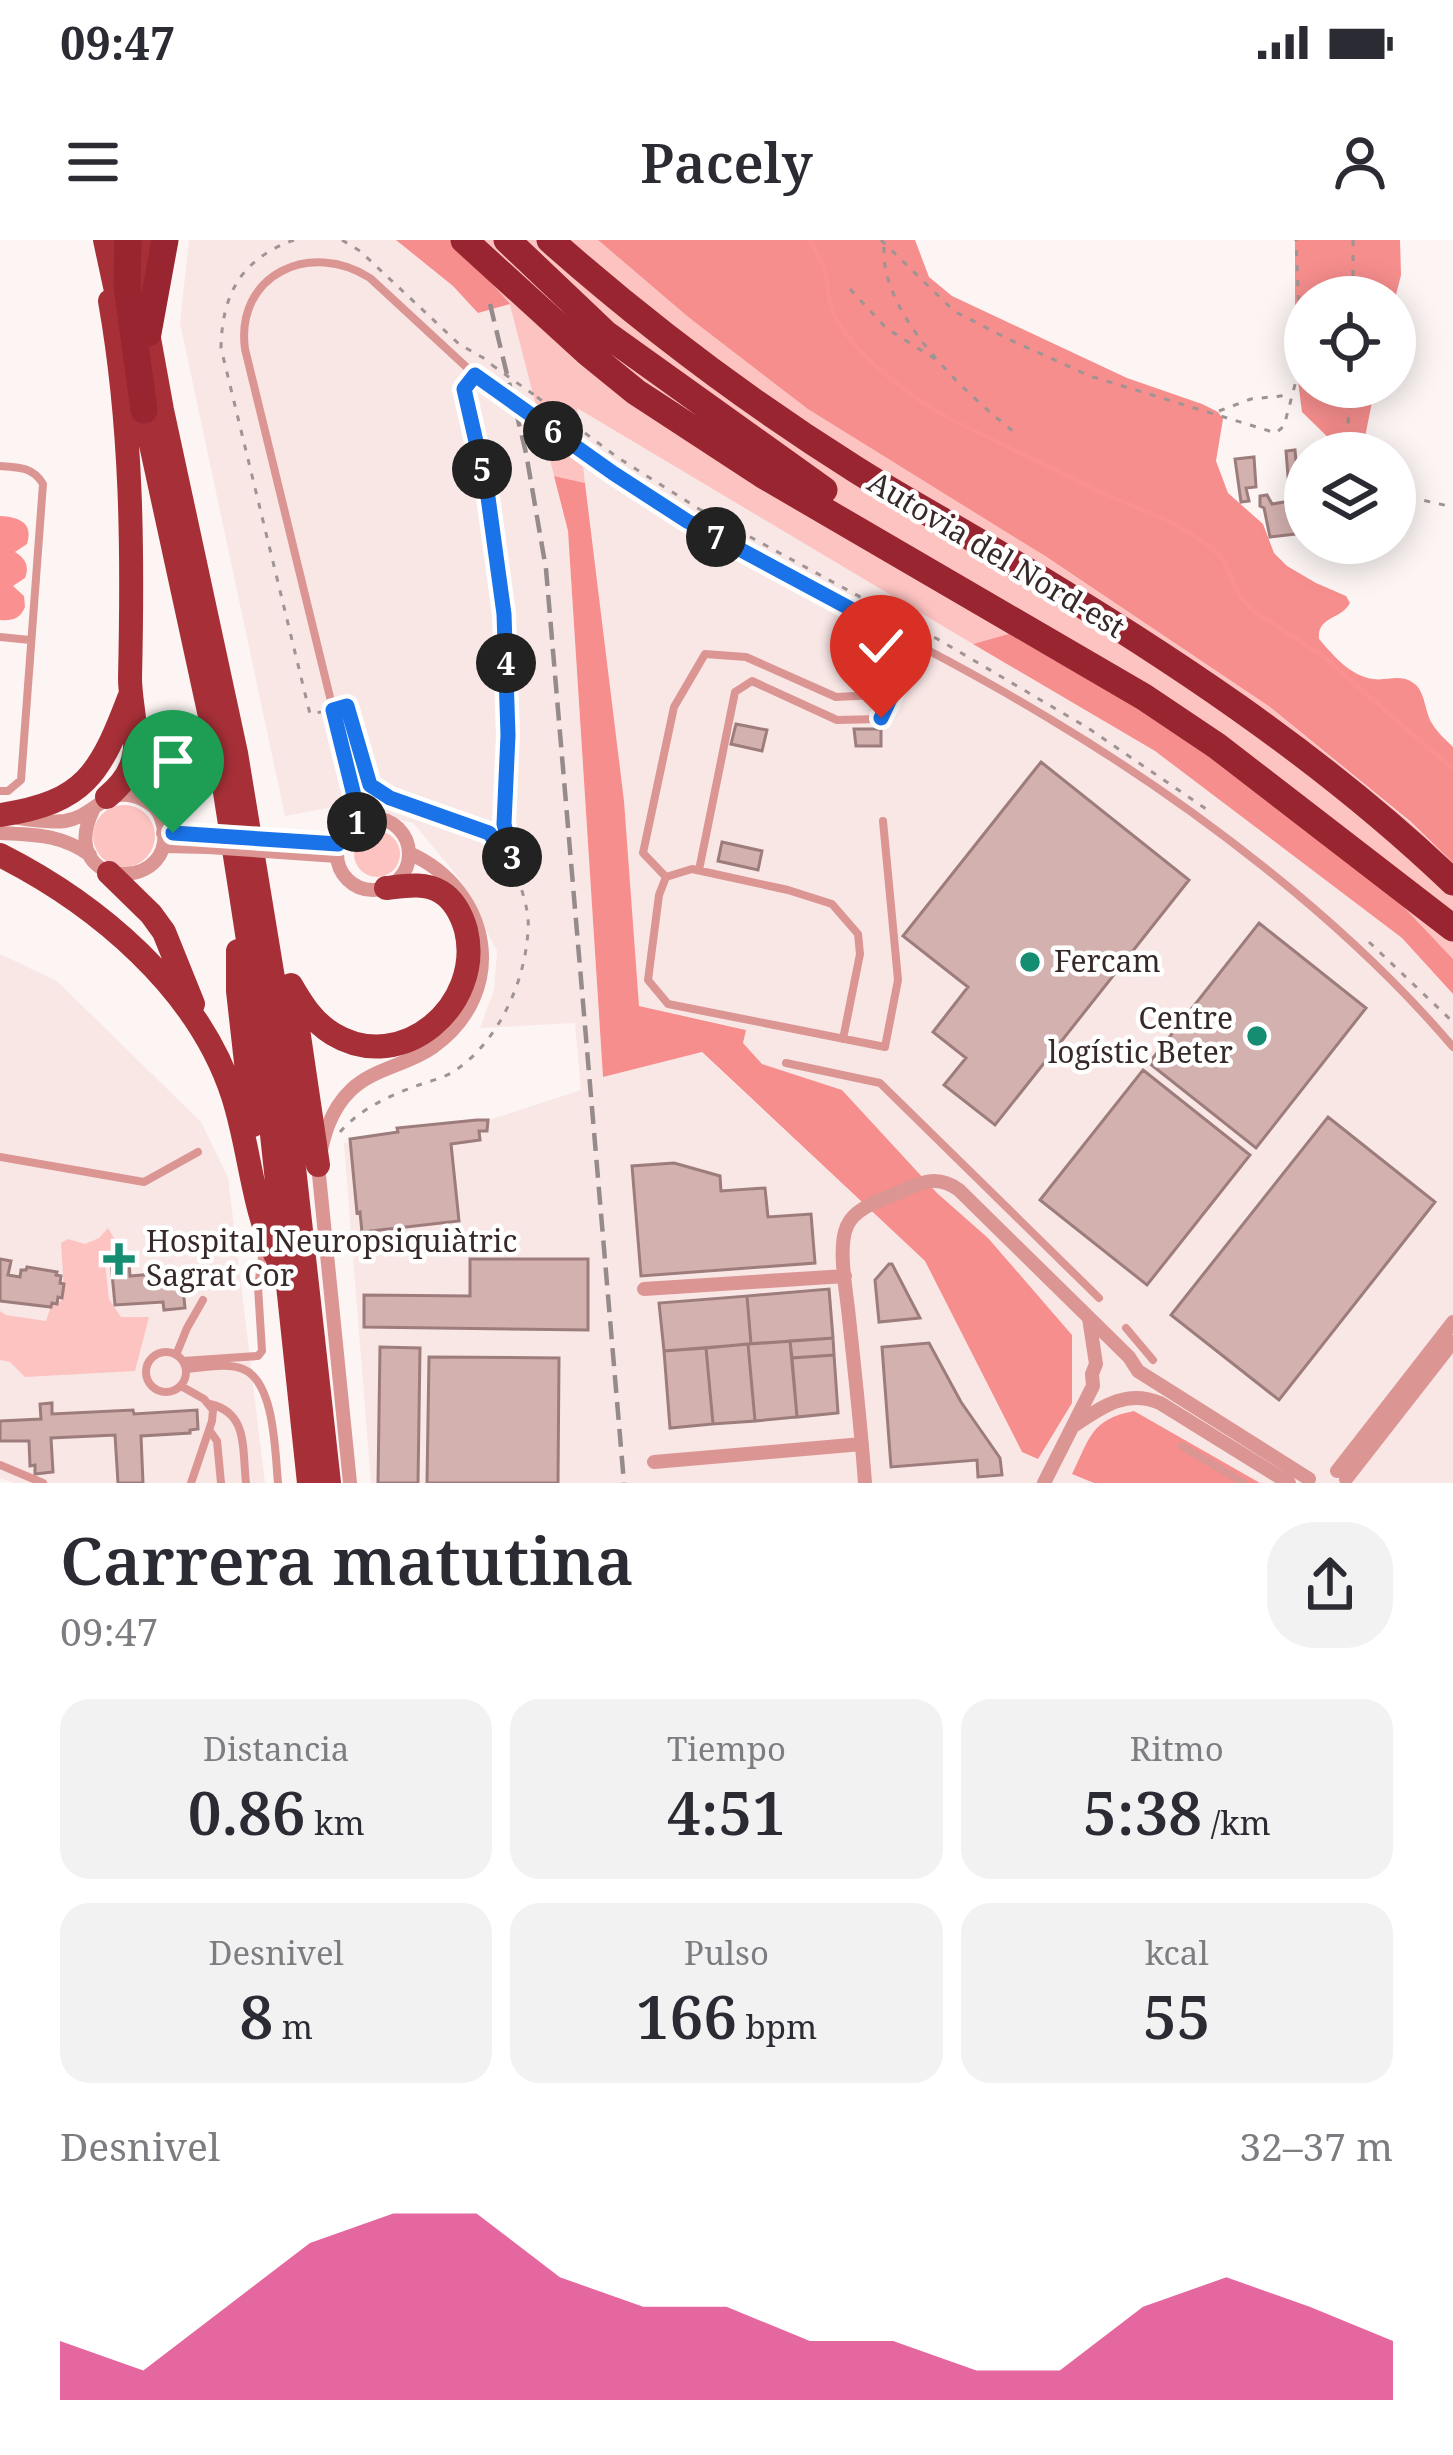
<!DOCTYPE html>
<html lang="es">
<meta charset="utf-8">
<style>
:root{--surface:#fff;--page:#f2f2f3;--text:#2b2b33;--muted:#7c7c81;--accent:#db2777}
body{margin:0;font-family:"Noto Serif",serif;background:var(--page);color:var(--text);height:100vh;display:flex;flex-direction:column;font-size:45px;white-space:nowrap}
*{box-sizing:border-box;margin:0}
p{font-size:39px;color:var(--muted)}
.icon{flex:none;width:66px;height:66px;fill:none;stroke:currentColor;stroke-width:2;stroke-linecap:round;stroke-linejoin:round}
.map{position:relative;height:1243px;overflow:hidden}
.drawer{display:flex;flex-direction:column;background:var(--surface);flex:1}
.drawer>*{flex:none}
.buttons{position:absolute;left:1284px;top:36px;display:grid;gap:24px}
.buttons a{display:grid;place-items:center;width:132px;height:132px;border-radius:50%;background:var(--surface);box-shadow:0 6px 30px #0003;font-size:60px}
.pin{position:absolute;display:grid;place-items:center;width:102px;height:102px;color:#fff;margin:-123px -51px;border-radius:50% 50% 50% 0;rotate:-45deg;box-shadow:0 0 12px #0007}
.pin .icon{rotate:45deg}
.km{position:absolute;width:60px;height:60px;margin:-30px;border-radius:50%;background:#222;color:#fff;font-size:33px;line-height:60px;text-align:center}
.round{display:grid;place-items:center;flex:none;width:126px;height:126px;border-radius:48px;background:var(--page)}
.overview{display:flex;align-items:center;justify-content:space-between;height:204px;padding:0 60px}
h1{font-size:66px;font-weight:600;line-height:90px}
.metrics{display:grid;grid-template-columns:repeat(3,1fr);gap:18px;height:204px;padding:12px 60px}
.metrics div{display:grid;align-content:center;border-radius:30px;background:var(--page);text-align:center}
.metrics b{font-size:60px;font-weight:600}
.metrics small{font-size:33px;font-weight:400}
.metrics p{font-size:33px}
.chart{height:336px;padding:24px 60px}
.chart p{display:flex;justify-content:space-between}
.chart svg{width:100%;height:216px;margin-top:12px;fill:var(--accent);opacity:.7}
.status{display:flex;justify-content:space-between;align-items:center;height:84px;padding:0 60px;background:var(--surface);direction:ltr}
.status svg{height:33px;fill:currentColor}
header{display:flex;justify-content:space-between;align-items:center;height:156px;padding:0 60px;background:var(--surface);font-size:54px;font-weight:600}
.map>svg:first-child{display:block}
</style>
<div class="status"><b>09:47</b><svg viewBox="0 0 49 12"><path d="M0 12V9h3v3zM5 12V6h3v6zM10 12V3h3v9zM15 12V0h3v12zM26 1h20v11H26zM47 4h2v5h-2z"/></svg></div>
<header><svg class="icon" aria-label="menu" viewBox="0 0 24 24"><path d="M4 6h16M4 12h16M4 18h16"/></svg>Pacely<svg class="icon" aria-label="person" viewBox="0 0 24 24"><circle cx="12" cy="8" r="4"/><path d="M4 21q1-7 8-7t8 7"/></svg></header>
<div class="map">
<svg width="1453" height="1243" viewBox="0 0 1453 1243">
<rect width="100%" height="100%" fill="#fcf5f4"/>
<path fill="#f9e7e6" d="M189,0H396L453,46L478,72L510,64L568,291L603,837L701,812L925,1021L1022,1213L1072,1163V1095L988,998L937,953L842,850L762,824L743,803L745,789L639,766L627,654L624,561L576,167L1155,511L1402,698L1453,754V1243H1260L1134,1171L1072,1233L1094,1243H371L344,903L489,880L581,850L575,783L480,788L494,750L497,711L459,638L413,583L339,566L285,576L180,83Z
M0,714L57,741L201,882L228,937L265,1243H14L0,1238Z"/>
<path fill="#fcc3c1" d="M453,0H598L687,76L1270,467L1411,583L1453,623V719L1399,662L1009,395L973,404L577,168L585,243L554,236L510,65Z
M93 596a31 31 0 1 1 62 0a31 31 0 1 1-62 0Z
M354 614a23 23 0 1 1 46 0a23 23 0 1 1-46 0Z
M108,988L115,1000L116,1012L104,1014L109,1059L121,1077H149L135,1131L25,1137L10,1122L0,1120V1071L6,1075L46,1081L51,1066L61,1061L64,1050L61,1003L68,999L85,1004L99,998Z"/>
<path fill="#f68e8d" d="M396,0H450L458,5L510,64L478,73L453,46Z
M598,0H915L929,37L952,56L1127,138L1202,164L1218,172L1223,179L1216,221L1228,253L1263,284L1274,313L1287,326L1316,343L1346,356L1350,363C1341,380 1317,376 1319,399C1333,415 1350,436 1373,439C1387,441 1399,434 1412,442C1426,450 1424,472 1433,485C1438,493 1446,500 1453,507V623L1411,582L1270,467L1045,316L808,169L687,76Z
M1295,0H1400L1401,35L1395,59V57H1305V147H1375L1362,212L1337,206L1302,172L1295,118Z
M554,236L585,243L624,561L639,766L746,790L743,803L762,824L842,850L937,953L988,998L1072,1095V1163L1038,1219L1022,1212L925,1021L702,812L603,837L568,291Z
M1009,394L1176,489L1399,662L1453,719V754L1402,698L1155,511L973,404Z
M1134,1171L1260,1243H1094L1072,1234C1090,1198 1091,1179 1134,1171Z"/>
<path fill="#fa9190" d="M0,276C18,277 34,282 27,304L15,312C25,318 30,326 25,338L13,346L24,356L25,367C20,379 12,381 0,380Z"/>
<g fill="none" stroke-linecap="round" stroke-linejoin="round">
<path stroke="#fa9190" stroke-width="4.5" d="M809,0C816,11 823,22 826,34C828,47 828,60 833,72C851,113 913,159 952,180L1107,255L1169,281L1207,304L1223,319L1240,357L1253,371L1319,413L1453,529"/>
</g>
<path fill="#d3b1af" stroke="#9d7d7c" stroke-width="3" d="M1295,210L1301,273L1305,274V293L1270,297L1264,268L1260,266V256L1267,255L1272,264L1290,261L1286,211Z
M1254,217L1256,247L1246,248L1249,261L1241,262L1235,219Z
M736,484L767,490L762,511L731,504Z
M854,489H881V506H856Z
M1041,522L1189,640L995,885L944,845L966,818L933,792L968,747L903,696Z
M722,602L762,611L758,630L718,621Z
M1259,683L1366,768L1256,908L1149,823Z
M1143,830L1250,915L1147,1045L1040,960Z
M1328,877L1435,962L1279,1160L1171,1075Z
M477,880H488L487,891H479L480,900L451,904L459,981L362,992L360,972L357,973L350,899L398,892L397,888Z
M674,923L720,936L721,951L765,948L768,977L811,974L815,1023L641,1036L632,926Z
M0,1019L11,1021L8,1035L20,1037L21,1030H26L27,1027L57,1032L56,1035L61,1036L60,1043L64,1044L62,1058L58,1057L57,1064L52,1063L51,1067L0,1061Z
M470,1019H588V1090L364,1087V1055L470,1056Z
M129,1021L130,1036L176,1032L177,1038H182L185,1068L164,1070L163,1062L115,1065L111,1023Z
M889,1024H892L920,1078L879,1082L875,1040Z
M829,1049L833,1098L751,1104L747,1056Z
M747,1056L751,1104L664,1111L659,1063Z
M833,1098L834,1115L792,1118L790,1101Z
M790,1101L797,1177L755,1181L748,1104Z
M929,1103L961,1162L1000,1218L1002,1235L978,1237L977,1220L891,1227L882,1107Z
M748,1104L755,1181L713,1184L706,1108Z
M380,1107L420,1108L418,1243H378Z
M706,1108L713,1184L670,1188L664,1111Z
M834,1115L838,1173L797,1177L792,1118Z
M429,1117L559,1118L558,1243H427Z
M52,1163V1174L133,1170L134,1174L197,1170L198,1189L190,1190V1193L141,1196L143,1243H118L115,1195L51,1198L53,1232L35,1234V1225L30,1226L29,1201H0V1181L41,1179L40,1164Z"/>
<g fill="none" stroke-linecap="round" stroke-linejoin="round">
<path stroke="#9e9493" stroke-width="3" stroke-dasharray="6 9" stroke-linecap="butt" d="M294,0C241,19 222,54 221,108L310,474L321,472
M342,0L360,11L459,104L487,120L492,125
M881,0L954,71L1006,98L1090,136L1276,193L1284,186L1301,122L1296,0
M1353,0V57
M884,7C880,75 965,153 1014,192
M850,49L886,88L935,119
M537,157L617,217L699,269L941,401L1088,488L1209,571
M1219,171L1251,159L1281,156L1290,152
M1349,213L1346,200L1352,147
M1395,254L1453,267
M342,468L348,467L371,545L390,558L489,593L514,624L504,584L508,495L504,374L487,250L464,149L468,145
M1369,702L1453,782
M340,892C360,869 390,855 419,845C430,841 443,838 453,832C498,803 526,741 528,689C530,669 519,645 515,625"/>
<path stroke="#db9694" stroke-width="8" d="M553,191C597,222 642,256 689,283C808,351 933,408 1050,479C1192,564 1346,681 1453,807
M0,226C18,227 33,227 43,244L21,540L8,551H0
M0,397L30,400
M360,580L245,109C235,34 311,0 370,38L475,135L493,146
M666,637L643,613L674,467L705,414L746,417L836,457L876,455L916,403L881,479L837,480L752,441L735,452L699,630
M843,799L860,714L858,694L832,664L788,650L692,629L666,637L659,655L648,740L668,764L885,807L898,740L883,581
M786,823L880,843L1099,1058
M0,917L144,942L198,912
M1126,1088L1153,1120
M146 1132a20 20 0 1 1 40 0a20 20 0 1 1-40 0Z
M176,1115L187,1088L203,1060
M183,1121L258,1116L262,1111L258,1047L263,1009
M186,1129C203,1128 227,1122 243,1129C275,1142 275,1213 278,1243
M181,1146L204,1159L213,1170L212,1181L191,1243
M210,1164C249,1173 242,1210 246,1243
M210,1191L217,1201L221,1243
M1182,1206L1244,1243
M0,1225L43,1243"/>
<path stroke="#db9694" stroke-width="14" d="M18,578C33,580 50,583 65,581C97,576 106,543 142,559C151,563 158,569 161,578C187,654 53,654 93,570
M337 614a36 36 0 1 1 72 0a36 36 0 1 1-72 0Z
M0,593C36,595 60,594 90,615
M163,593L208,595
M163,606L208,607
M644,1049L845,1036
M1075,1185C1103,1166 1127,1149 1160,1163L1289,1243
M654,1222L862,1204
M1337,1231L1453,1082
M1346,1239L1453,1102
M350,1243L318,925C323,897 330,870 351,850C374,828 408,825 433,807C510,752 492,650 409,613
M865,1243C861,1188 855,1133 849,1078C847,1054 837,1008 847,986C855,967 882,960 900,952C922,942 938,934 959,950L1129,1117L1138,1131L1309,1239
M1044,1243L1093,1146L1092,1134L1096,1124L1089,1078"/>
<path stroke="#a73038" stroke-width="24" d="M105,0L121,74
M145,0L148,93L162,170L236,513L273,738L329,1243
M140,154L221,527L240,648L259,772L309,1243
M107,557C119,547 129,536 133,520C140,494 130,464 130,438C133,310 132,186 110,61
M1,575C85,562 100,534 129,458
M0,615C97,664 198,748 233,856C251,912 252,972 280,1024
M109,633L151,674L164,692L193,764
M238,711V751L253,885
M291,745C302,764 313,782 333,794C402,836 484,765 466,690C462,676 454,660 441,652C425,642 404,646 386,648
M293,755L318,925"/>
<path stroke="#98252f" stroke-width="27" d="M128,0L127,46L144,170
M464,0L588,113L636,152L763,235L1144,457L1217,506L1453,688
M507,0L606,94L824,250
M550,0C646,85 747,161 855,229C904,260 955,287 1004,317C1163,412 1319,514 1453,642
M148,93L165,0"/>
<path stroke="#958b8a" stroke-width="4.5" stroke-dasharray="18 9" stroke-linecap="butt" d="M490,64L526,213L546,329L624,1243"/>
<path stroke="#9e9493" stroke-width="3" stroke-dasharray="6 9" stroke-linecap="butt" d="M492,125L537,157"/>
<path stroke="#db9694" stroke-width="8" d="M493,146L553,191"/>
<path stroke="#db9694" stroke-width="14" d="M208,595L338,604
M208,607L337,616"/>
</g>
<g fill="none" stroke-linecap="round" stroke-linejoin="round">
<g stroke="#fff" stroke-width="24">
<path id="route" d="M173,593L338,604L345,591L360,580L333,470L347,466L370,545L390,558L489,593L514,624L504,584L508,495L504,374L487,250L464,149L475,135L613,233L687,281L916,404L881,478"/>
</g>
<use href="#route" stroke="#1a73e8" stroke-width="15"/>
</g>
<g fill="#158d71" stroke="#fff" stroke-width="4.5">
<circle cx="1030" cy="722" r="12"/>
<circle cx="1257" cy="796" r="12"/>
<path d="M113 1001h12v12h12v12h-12v12h-12v-12h-12v-12h12z"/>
</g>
<g text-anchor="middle" stroke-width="9" stroke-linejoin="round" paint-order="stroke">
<g font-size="30" fill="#362928" stroke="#fff">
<text transform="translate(996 315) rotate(31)" y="10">Autovia del Nord-est</text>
</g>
<g font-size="30" fill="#362928" stroke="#fff" text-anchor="start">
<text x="1054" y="732">Fercam</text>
<text x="1233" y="789" text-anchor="end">Centre<tspan x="1233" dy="34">logístic Beter</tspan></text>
<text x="146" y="1012">Hospital Neuropsiquiàtric<tspan x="146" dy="34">Sagrat Cor</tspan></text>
</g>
</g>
</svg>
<div class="buttons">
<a><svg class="icon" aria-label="locate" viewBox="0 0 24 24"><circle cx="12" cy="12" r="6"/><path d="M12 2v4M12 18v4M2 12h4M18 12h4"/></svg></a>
<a><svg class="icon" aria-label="layers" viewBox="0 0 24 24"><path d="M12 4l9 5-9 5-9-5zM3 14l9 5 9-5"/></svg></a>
</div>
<div class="pin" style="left:173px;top:593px;background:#1e9e55"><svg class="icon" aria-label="arrive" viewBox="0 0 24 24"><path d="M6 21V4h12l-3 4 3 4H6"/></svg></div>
<div class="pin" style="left:881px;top:478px;background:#d93025"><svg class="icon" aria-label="check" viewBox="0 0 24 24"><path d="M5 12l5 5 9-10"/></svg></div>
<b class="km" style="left:357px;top:582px">1</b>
<b class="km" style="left:512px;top:617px">3</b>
<b class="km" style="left:506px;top:423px">4</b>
<b class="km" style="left:482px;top:229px">5</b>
<b class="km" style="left:553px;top:191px">6</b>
<b class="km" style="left:716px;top:297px">7</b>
</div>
<section class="drawer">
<div class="overview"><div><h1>Carrera matutina</h1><p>09:47</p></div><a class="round"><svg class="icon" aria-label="share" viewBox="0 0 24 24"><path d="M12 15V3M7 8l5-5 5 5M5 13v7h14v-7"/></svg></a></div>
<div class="metrics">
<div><p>Distancia</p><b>0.86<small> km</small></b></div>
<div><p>Tiempo</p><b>4:51</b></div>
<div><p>Ritmo</p><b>5:38<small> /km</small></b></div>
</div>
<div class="metrics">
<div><p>Desnivel</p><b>8<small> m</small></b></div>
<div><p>Pulso</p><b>166<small> bpm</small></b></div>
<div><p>kcal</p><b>55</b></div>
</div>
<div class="chart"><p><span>Desnivel</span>32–37 m</p>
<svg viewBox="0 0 160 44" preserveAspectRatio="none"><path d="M0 44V32L10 38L20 25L30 12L40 6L50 6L60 19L70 25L80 25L90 32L100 32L110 38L120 38L130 25L140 19L150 25L160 32V44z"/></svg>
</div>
</section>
